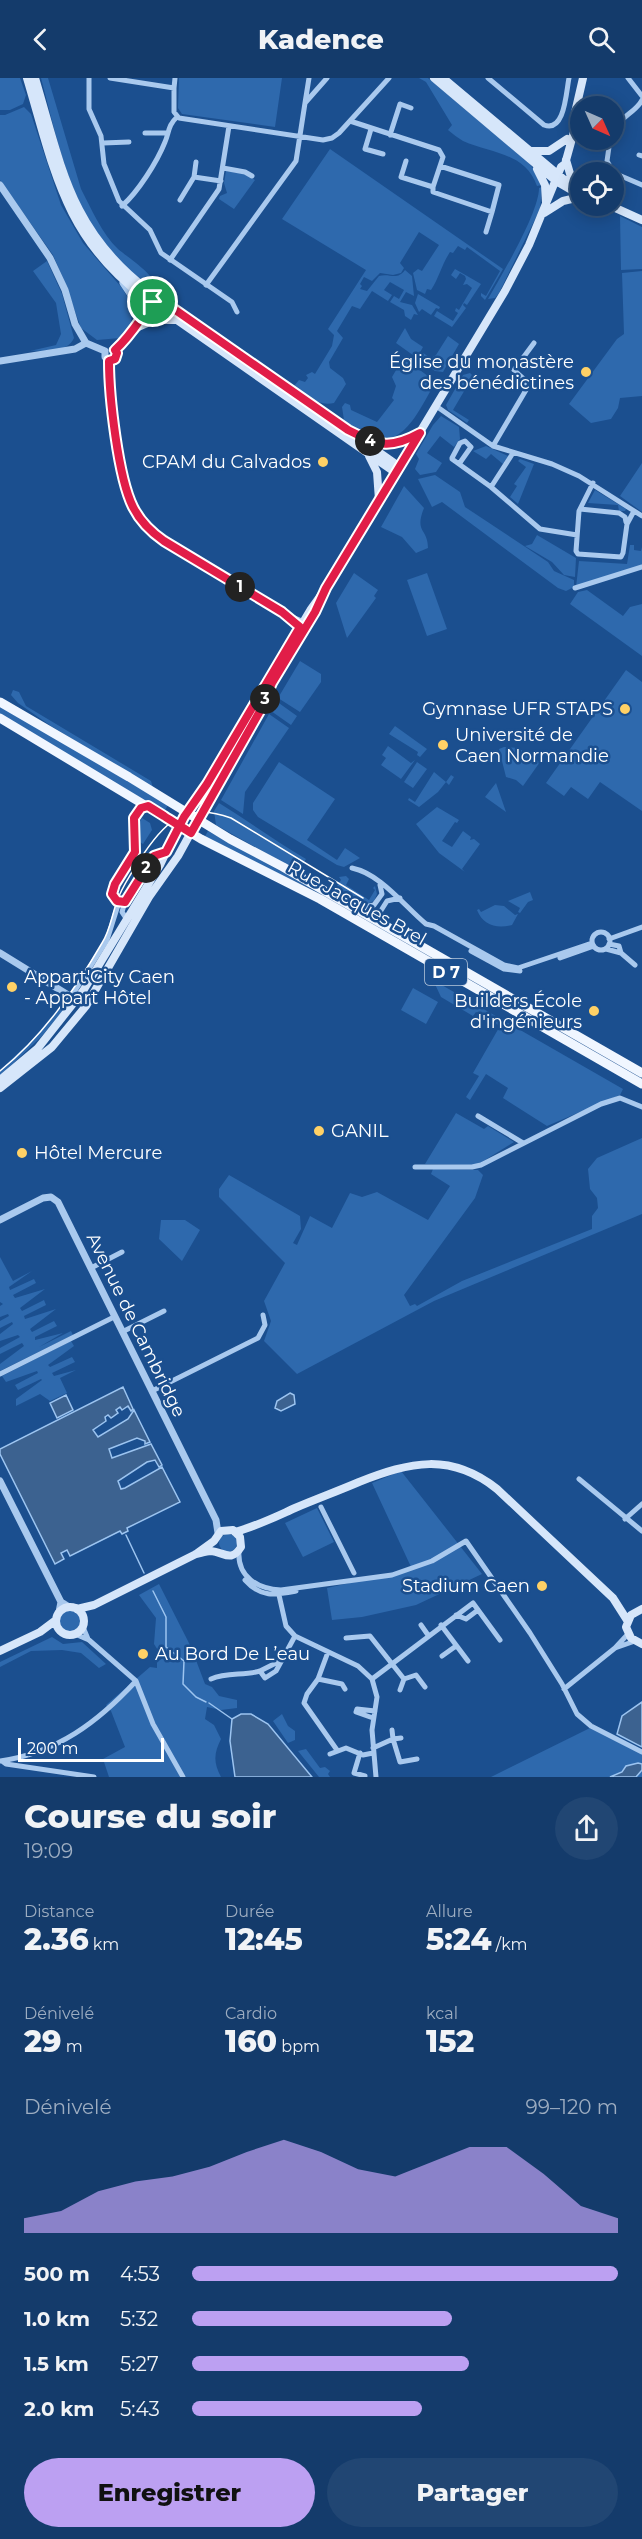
<!DOCTYPE html>
<html lang="fr">
<meta charset="utf-8">
<style>
:root{--surface:#143b6b;--page:#214673;--text:#f1f3f6;--muted:#9dadc1;--line:#33557e;--accent:#bca0f2}
body{margin:0;font-family:Montserrat,sans-serif;background:var(--page);color:var(--text);height:100vh;display:flex;flex-direction:column;font-size:22px;white-space:nowrap}
*{box-sizing:border-box;margin:0}
p{font-size:20px;color:var(--muted)}
.icon{flex:none;width:33px;height:33px;fill:none;stroke:currentColor;stroke-width:2;stroke-linecap:round;stroke-linejoin:round}
.map{position:relative;height:1699px;overflow:hidden}
.sheet{display:flex;flex-direction:column;background:var(--surface);flex:1}
.sheet>*{flex:none}
.needle{width:39px;rotate:135deg}
.controls{position:absolute;left:570px;top:18px;display:grid;gap:12px}
.controls a{display:grid;place-items:center;width:54px;height:54px;border-radius:50%;background:var(--surface);box-shadow:0 3px 15px #0003,0 0 0 2px var(--line);font-size:30px}
.scale{position:absolute;left:18px;bottom:15px;width:146px;box-sizing:border-box;padding-left:6px;border:3px solid #fff;border-top:0;font-size:16px;line-height:21px;white-space:nowrap;color:#fff;-webkit-text-stroke:4px #1b4f8f;paint-order:stroke}
.pin{position:absolute;display:grid;place-items:center;width:51px;height:51px;color:#fff;margin:-26px;border:3px solid #fff;border-radius:50%;box-shadow:0 2px 6px #0007}
.km{position:absolute;width:30px;height:30px;margin:-15px;border-radius:50%;background:#222;color:#fff;font-size:16px;line-height:30px;text-align:center}
.round{display:grid;place-items:center;flex:none;width:63px;height:63px;border-radius:32px;background:var(--page)}
.headline{display:flex;align-items:center;justify-content:space-between;height:102px;padding:0 24px}
h1{font-size:33px;font-weight:800;line-height:45px}
.metrics{display:grid;grid-template-columns:repeat(3,1fr);gap:9px;height:102px;padding:6px 24px}
.metrics div{display:grid;align-content:center}
.metrics b{font-size:30px;font-weight:800}
.metrics small{font-size:16px;font-weight:400}
.metrics p{font-size:16px}
.chart{height:168px;padding:12px 24px}
.chart p{display:flex;justify-content:space-between}
.chart svg{width:100%;height:108px;margin-top:6px;fill:var(--accent);opacity:.7}
.cta{display:flex;gap:12px;margin-top:auto;padding:12px 24px}
.cta a{flex:1;height:69px;border-radius:36px;background:var(--accent);color:#111;font-size:24px;font-weight:800;line-height:69px;text-align:center}
.cta a+a{background:var(--page);color:var(--text)}
ul{padding:0 24px;list-style:none;font-size:20px}
li{display:grid;grid-template-columns:96px 72px 1fr;align-items:center;height:45px}
li i{height:15px;border-radius:8px;background:var(--accent)}
header{display:flex;justify-content:space-between;align-items:center;height:78px;padding:0 24px;background:var(--surface);font-size:27px;font-weight:800}
.map>svg:first-child{display:block}
</style>
<header><svg class="icon" aria-label="back" viewBox="0 0 24 24"><path d="M15 5l-7 7 7 7"/></svg>Kadence<svg class="icon" aria-label="search" viewBox="0 0 24 24"><circle cx="10" cy="10" r="6"/><path d="M15 15l6 6"/></svg></header>
<div class="map">
<svg width="642" height="1699" viewBox="0 0 642 1699">
<rect width="100%" height="100%" fill="#1b4f8f"/>
<path fill="#2e69ad" d="M0,0H20L26,17L23,26L10,32H0Z
M41,0H48L81,111C91,130 102,156 118,171C131,182 158,198 158,215C140,201 118,185 104,166C68,118 56,57 41,0Z
M179,0H282L275,49L182,36L178,30Z
M419,0H428L529,85L536,94L542,107L537,108C525,74 492,76 463,63C458,60 453,56 448,52L452,47L426,4Z
M24,29L31,36L61,127L83,165L122,210L132,227L131,249L120,260L97,262L81,250L63,200L53,177L0,102V37H5Z
M330,71L503,191L485,222L481,218V215L486,218L500,193L467,169L465,172L458,168L453,175L450,174C441,188 439,200 431,212L427,211L425,216L417,212L413,195L418,191L422,193L439,167L419,154L400,185L404,190L401,195L393,197L380,195L372,203L364,199L360,206L362,208L360,211L367,213L379,198C390,195 397,203 405,192L412,198L414,218L406,214L400,224L412,227L418,237L414,236L411,242L405,238L404,232L390,224L394,218L399,221L404,212L390,204L384,212L392,217L388,223L372,213L360,231L352,228L337,253L343,260L329,284L330,290L343,300L346,306L334,325C318,329 307,317 294,308L299,302L305,304L308,300L306,297L312,294L315,296L332,268L334,257L328,251L366,192L282,141Z
M226,93L246,96L255,102L234,131L219,121L220,118L227,115L224,105Z
M542,109L540,131L499,215L495,220L488,221C501,198 539,135 539,110Z
M620,138L642,149V191L621,192Z
M47,183L62,216L74,260C68,275 44,272 30,273L56,267L61,256L56,225L33,193Z
M455,191L481,206L467,227L464,225L463,227L466,230L452,249L434,238L437,233L453,243L458,235L455,233L456,230L459,232L472,210L467,206L463,207L466,201L465,198L460,195L456,201L451,197Z
M642,193V318L620,320L618,330L611,341L591,345L569,326L617,261L624,256L622,195Z
M418,216L440,229L439,231L436,230L431,237L422,231L419,234L415,225Z
M405,250L411,261L423,269L417,280L396,265Z
M448,258L459,266L443,294L435,293L419,281L423,275L431,280L436,277Z
M404,283L409,284L436,304C422,325 407,367 376,361C366,360 353,348 344,342L342,329L345,325L350,327L351,332L377,344L394,322L392,320L396,308L392,299L399,287Z
M470,295L473,298L453,332L469,342L467,345L448,332L446,327L463,297Z
M441,338L459,349L460,361L454,369L440,358L427,375L442,385L436,394L420,397L415,391L419,381L416,376L433,347Z
M486,368L508,378L503,386L491,376L486,381L473,373Z
M520,381L534,386L518,426L510,419L517,408L514,406L526,389L518,383Z
M642,385V434L620,418Z
M435,397L460,414L465,429L548,484L554,493L574,502V509L566,513L558,510L442,424L432,429L418,401Z
M404,408L424,430C414,455 428,450 428,470L416,475L402,459L381,449Z
M595,412L626,431L625,433H619L618,427L588,425Z
M537,457L576,480L575,499L564,497L552,484L525,468L532,466Z
M630,467H634V472L641,473L642,469V487L576,509L579,483L627,486Z
M354,495L378,512L374,518L376,520L347,560L336,525Z
M427,495L447,551L427,558L407,502Z
M587,512L623,538L630,529L642,526V578L570,526L578,514Z
M300,583L321,596V604L300,634L278,620Z
M626,592L642,604V733L600,704L588,721L571,709L564,718L546,705Z
M13,612L19,614L26,628L151,703L153,710L51,648L18,625L11,617Z
M276,623L297,638L291,647L271,633Z
M0,627L168,727L164,734L0,637Z
M269,636L289,650L245,714L243,736L221,722Z
M395,648L427,671L420,679L417,677L418,674L389,656Z
M388,668L411,685L415,682L401,701L381,687L386,680L382,677Z
M504,669L518,670L540,684L523,708L516,702L506,699L499,671Z
M279,684L335,721L307,762L337,782L345,770L360,780L344,789L337,787L258,739L253,732V725Z
M417,684L427,691L413,710L404,704Z
M434,694L446,704L451,697L454,699L449,707L446,704L438,714L419,729L408,722L409,720L415,724Z
M496,705L506,734L485,719Z
M219,725C248,743 276,763 306,781L298,793L216,747L214,733Z
M437,729L459,742L457,745L455,744L442,763L452,769L463,753L471,759L470,762L474,761L480,766L462,791L465,794L439,775L416,746Z
M142,740L150,745L152,752L143,766L140,764L138,747Z
M208,753L320,815L204,760Z
M346,798L349,801L346,807L369,822L375,812L373,810L375,808L377,816L374,823L367,826L333,814L341,802L339,799Z
M530,814L533,822L528,824L520,835L518,834L520,830L508,823Z
M495,827L504,828L515,837L518,836L512,847C496,851 483,847 477,832L479,831L481,834Z
M433,902L623,1011L620,1017L547,1048L503,1020L508,1010L486,996L470,1022L466,1019L479,998L473,995L500,948L476,934L473,938L441,919Z
M413,910L438,924L426,946L401,932Z
M61,927L65,930L41,959L0,998V992L33,961Z
M456,1035L484,1051L488,1048L514,1064L477,1087L425,1086Z
M642,1060V1136L434,1223L297,1296L264,1263L271,1243L264,1223L285,1185L219,1119V1111L229,1097L300,1138L301,1151L293,1165L297,1167L310,1138L332,1150L350,1115L362,1119L377,1114L428,1142L450,1108L431,1096L433,1091L478,1092L483,1097L475,1120L404,1217L410,1228L415,1226L417,1228L462,1203L592,1151V1138L598,1130L597,1120L590,1111L588,1091L597,1080Z
M161,1142H185L200,1152L182,1183L159,1161Z
M0,1179L13,1203L32,1193L9,1209L10,1212L34,1201L36,1205L13,1217L15,1220L45,1211L20,1230L22,1233L44,1222L46,1227L24,1238L25,1241L56,1231L30,1251L32,1254L54,1243L57,1248L35,1259V1262L63,1255L39,1269L71,1253L73,1257L0,1293V1286L24,1268L22,1265L0,1276V1270L20,1259L18,1257L0,1263V1256L13,1246L12,1244L0,1250V1243L9,1238L8,1236L0,1239V1228L3,1226L0,1224Z
M71,1263L74,1268L48,1287L50,1289L72,1279L75,1284L52,1295L54,1298L76,1292L60,1300L67,1315L50,1323L40,1316L16,1328V1321L42,1302L41,1301L18,1312L15,1307L38,1295L37,1293L6,1304L2,1298Z
M401,1393L482,1496L416,1527L362,1539L332,1542L327,1510L412,1491L372,1405Z
M317,1430L334,1464L303,1479L285,1445Z
M219 1465a9 9 0 1 1 18 0a9 9 0 1 1-18 0Z
M159,1506L191,1569L205,1606L212,1609L219,1618L237,1622V1630L221,1632L207,1629L205,1641L214,1647L221,1661C214,1675 213,1684 221,1699H109L103,1681L125,1669L111,1633L106,1627L150,1589L157,1590V1584L163,1580L154,1566L156,1540L139,1517Z
M59 1543a11 11 0 1 1 22 0a11 11 0 1 1-22 0Z
M52,1559L63,1566L82,1564L106,1586L99,1590L81,1575L62,1572L31,1573L0,1589V1584Z
M282,1636L288,1648L295,1653V1662L288,1665L273,1643Z
M590,1650L642,1675V1699H491Z
M306,1671L320,1690L325,1689L330,1693L328,1696L330,1699H319L298,1673Z"/>
<path fill="#3c6290" stroke="#9cc4f0" stroke-width="1.5" d="M123,1309L133,1331L131,1333L128,1328L122,1332L120,1329L116,1332L118,1335L111,1340L108,1337L105,1339L106,1343L93,1352L98,1359L128,1341L134,1332L150,1364L145,1366V1363L137,1360L109,1371L112,1380L151,1366L162,1387L159,1389L155,1382L147,1384L118,1403L121,1411L125,1410L162,1389L180,1424L127,1450L128,1453L122,1456L120,1453L70,1478L67,1472L61,1475L64,1481L55,1486L0,1376V1371Z
M290,1315L294,1317L295,1326L281,1333L275,1330L277,1323Z
M66,1317L73,1332L57,1340L50,1325Z
M642,1624V1669L617,1656L622,1638Z
M241,1636H251L268,1646L312,1699H235L230,1663L232,1641Z
M638,1685L642,1686V1692L636,1699H610L622,1694L626,1688Z"/>
<g fill="none" stroke-linecap="round" stroke-linejoin="round">
<path stroke="#9cc4f0" stroke-width="1.5" d="M126,1457L144,1495
M153,1513L166,1539V1569L184,1583L183,1606L196,1619L206,1624
M209,1625L232,1641"/>
<path stroke="#a9c9ee" stroke-width="5" d="M89,0V31L101,58L104,86L119,123L150,152L161,175L232,224L237,234
M110,0L174,10V34L179,40L323,62L332,60L339,55L389,0
M488,0L544,47C565,55 566,14 569,0
M628,0L642,18
M174,10L175,0
M305,25L309,0
M350,43L439,72L443,79L433,109V114L492,134L499,107L440,88
M371,51L365,71L383,76
M614,52C621,38 636,34 642,22
M145,55H167
M390,57L400,26L411,30
M610,62L607,83L613,94
M103,65L129,64
M639,77L642,78
M406,83L401,99L433,109
M223,90L245,94L252,98
M614,95L642,107
M194,99L196,84
M180,122L194,99L221,103
M122,128C138,114 157,84 165,64C169,55 168,47 177,39
M486,154L492,134
M170,182L219,111L229,48
M206,207L296,83L305,25L327,0
M109,283L112,326L125,408L140,440L164,463L281,534L304,544
M436,328L493,368L552,386L579,398L642,438
M493,368L526,312L525,302L514,292L534,265
M513,375L491,409L540,451L577,457
M459,386L471,369L465,363L460,365L452,380V381L491,409
M593,405L579,433L576,473L578,476L621,479L623,475L627,446L634,433
M580,431L619,435L625,439L626,444
M575,510L642,489
M285,538L302,549
M352,790C381,796 404,828 426,846L434,848L504,887L518,890L592,865
M125,824L115,821L113,811C118,799 133,786 135,774C139,757 123,735 147,728
M354,827L364,829L374,827L382,816L380,807
M126,840L122,834L125,824L154,778L166,774
M375,842L387,823L400,820
M592 863a9 9 0 1 1 18 0a9 9 0 1 1-18 0Z
M609,861L642,849
M609,866L619,868L621,875
M606,871L621,875L635,887
M471,873L504,891L520,893
M560,880L594,868
M71,919L107,862L119,824
M478,1038L523,1065
M415,1089H472L481,1087L601,1026L620,1020L642,1029
M91,1190L122,1174
M122,1254L164,1233
M0,1296L114,1239
M152,1313L258,1260L265,1247L263,1237
M579,1401L642,1453
M321,1429L354,1495
M625,1441L642,1426
M239,1473C237,1499 258,1511 281,1512L392,1497L432,1483L466,1463L530,1555L562,1606L577,1636L591,1648L642,1674
M245,1502C261,1520 275,1517 296,1513
M279,1517L286,1548L295,1558L358,1588L372,1601L377,1619L372,1652L376,1699
M456,1537L466,1541L478,1532
M421,1547L428,1557
M441,1547L468,1583
M83,1549L88,1561
M75,1556L89,1562L136,1603L153,1646L183,1699
M346,1560L370,1558L404,1601L400,1612
M615,1570L635,1563
M328,1574L318,1601L307,1616L304,1625L337,1672
M442,1578L456,1568
M260,1593L278,1584
M211,1601C227,1594 244,1598 260,1593L265,1600L276,1593L295,1558
M318,1601L342,1606L345,1611
M372,1601L473,1525L500,1562
M404,1601L416,1597L425,1609
M564,1611L615,1570L628,1556
M373,1640L356,1634L357,1631L375,1633
M392,1652L393,1661L401,1660
M373,1670L393,1661L400,1684L417,1681
M360,1675L354,1695L365,1698
M330,1676L346,1670L363,1677L373,1675
M0,1683C57,1675 98,1644 136,1603
M2,1683L6,1686L94,1699"/>
<path stroke="#a9c9ee" stroke-width="7" d="M0,107L50,180L65,212L75,246L86,265
M123,205L137,226L138,249
M138,246L156,221
M115,272L145,243L159,224
M105,273V279L111,283L116,279L115,272
M0,283L75,271L86,265L105,273
M0,875L86,928
M0,1142L43,1120L51,1119L58,1124L216,1442L218,1455
M0,1403L61,1524
M61,1524L69,1529
M59,1534L61,1524"/>
<path stroke="#d6e6fa" stroke-width="8" d="M27,0C54,90 64,159 144,219L396,395
M35,0C62,90 70,153 149,213L400,389
M434,0L556,103L580,117
M443,0L573,109
M574,39L583,0
M531,73H549L567,61
M566,82L571,99L578,111
M537,91L545,107L546,125
M611,128L642,142
M544,135L563,123L580,119
M138,249L154,242H175
M368,362C386,371 403,365 419,356
M369,378L377,394L379,422
M285,585L319,525
M0,1002L38,970L83,913L160,787L179,747L207,706L311,531L326,510L505,213L529,167L561,89L565,86L580,32
M0,1010L52,969L86,928L149,819L178,778L277,598
M235,1454C257,1448 275,1439 295,1430C316,1421 338,1413 359,1404C410,1384 450,1374 497,1411L613,1520L627,1542
M56 1543a14 14 0 1 1 28 0a14 14 0 1 1-28 0Z
M77,1531L94,1527L196,1476L214,1463L221,1453L233,1452L240,1459L241,1469C231,1485 224,1474 211,1473C206,1473 201,1475 196,1476
M642,1531L631,1537L626,1549L631,1560L642,1566
M0,1573L40,1554L56,1542"/>
<path stroke="#f0f6ff" stroke-width="9" d="M0,624L129,699L230,761L283,789L642,995
M0,640L201,761L320,821L642,1006"/>
<path stroke="#fff" stroke-width="1.5" d="M0,993C43,958 74,913 102,865C111,851 112,834 119,818C124,806 132,794 139,783C163,745 184,723 231,740L363,820"/>
</g>
<g fill="none" stroke-linecap="round" stroke-linejoin="round">
<g stroke="#fff" stroke-width="12">
<path id="route" d="M153,224C140,241 131,258 115,272L117,275L115,281L109,283C109,318 118,399 133,429C140,443 151,454 164,463L282,534L300,549L207,706L184,739L166,774L154,778L125,824L117,823L112,816L115,806L135,774L134,740L141,730L148,728L164,738C173,744 182,749 191,755L260,633L272,605L315,534L326,510L420,355C389,372 378,367 348,352L161,222L157,227L153,224"/>
</g>
<use href="#route" stroke="#e11d48" stroke-width="8"/>
</g>
<g fill="#ffd166" stroke="#1b4f8f" stroke-width="2">
<circle cx="586" cy="294" r="6"/>
<circle cx="323" cy="384" r="6"/>
<circle cx="625" cy="631" r="6"/>
<circle cx="443" cy="667" r="6"/>
<circle cx="12" cy="909" r="6"/>
<circle cx="594" cy="933" r="6"/>
<circle cx="319" cy="1053" r="6"/>
<circle cx="22" cy="1075" r="6"/>
<circle cx="542" cy="1508" r="6"/>
<circle cx="143" cy="1576" r="6"/>
</g>
<g text-anchor="middle" stroke-width="5" stroke-linejoin="round" paint-order="stroke">
<rect fill="#1b4f8f" stroke="#bbcadd" stroke-width="1.5" x="425" y="881" width="42" height="26" rx="4.5"/>
<g font-size="16" font-weight="bold" fill="#fff">
<text x="446" y="900">D 7</text>
</g>
<g font-size="18" fill="#fff" stroke="#1b4f8f" text-anchor="end">
<text x="574" y="290">Église du monastère<tspan x="574" dy="21">des bénédictines</tspan></text>
<text x="311" y="390">CPAM du Calvados</text>
<text x="613" y="637">Gymnase UFR STAPS</text>
<text x="455" y="663" text-anchor="start">Université de<tspan x="455" dy="21">Caen Normandie</tspan></text>
<text x="24" y="905" text-anchor="start">Appart'City Caen<tspan x="24" dy="21">- Appart Hôtel</tspan></text>
<text x="582" y="929">Builders École<tspan x="582" dy="21">d'ingénieurs</tspan></text>
<text x="331" y="1059" text-anchor="start">GANIL</text>
<text x="34" y="1081" text-anchor="start">Hôtel Mercure</text>
<text x="530" y="1514">Stadium Caen</text>
<text x="155" y="1582" text-anchor="start">Au Bord De L’eau</text>
</g>
<g font-size="18" fill="#fff" stroke="#1b4f8f">
<text transform="translate(357 825) rotate(29)" y="6">Rue Jacques Brel</text>
<text transform="translate(136 1247) rotate(64)" y="6">Avenue de Cambridge</text>
</g>
</g>
</svg>
<div class="controls">
<a><svg class="needle" viewBox="-14 -14 28 28"><path d="M0-13l5 13h-10z" fill="#e53935"/><path d="M0 13l5-13h-10z" fill="#9dadc1"/></svg></a>
<a><svg class="icon" aria-label="locate" viewBox="0 0 24 24"><circle cx="12" cy="12" r="6"/><path d="M12 2v4M12 18v4M2 12h4M18 12h4"/></svg></a>
</div>
<div class="scale">200 m</div>
<div class="pin" style="left:153px;top:224px;background:#1e9e55"><svg class="icon" aria-label="arrive" viewBox="0 0 24 24"><path d="M6 21V4h12l-3 4 3 4H6"/></svg></div>
<b class="km" style="left:240px;top:509px">1</b>
<b class="km" style="left:146px;top:790px">2</b>
<b class="km" style="left:265px;top:621px">3</b>
<b class="km" style="left:370px;top:363px">4</b>
</div>
<section class="sheet">
<div class="headline"><div><h1>Course du soir</h1><p>19:09</p></div><a class="round"><svg class="icon" aria-label="share" viewBox="0 0 24 24"><path d="M12 15V3M7 8l5-5 5 5M5 13v7h14v-7"/></svg></a></div>
<div class="metrics">
<div><p>Distance</p><b>2.36<small> km</small></b></div>
<div><p>Durée</p><b>12:45</b></div>
<div><p>Allure</p><b>5:24<small> /km</small></b></div>
</div>
<div class="metrics">
<div><p>Dénivelé</p><b>29<small> m</small></b></div>
<div><p>Cardio</p><b>160<small> bpm</small></b></div>
<div><p>kcal</p><b>152</b></div>
</div>
<div class="chart"><p><span>Dénivelé</span>99–120 m</p>
<svg viewBox="0 0 160 44" preserveAspectRatio="none"><path d="M0 44V38L10 35L20 27L30 23L40 21L50 17L60 11L70 6L80 11L90 18L100 21L110 15L120 9L130 9L140 20L150 33L160 38V44z"/></svg>
</div>
<ul>
<li><b>500 m</b>4:53<i style="width:100%"></i></li>
<li><b>1.0 km</b>5:32<i style="width:61%"></i></li>
<li><b>1.5 km</b>5:27<i style="width:65%"></i></li>
<li><b>2.0 km</b>5:43<i style="width:54%"></i></li>
</ul>
<div class="cta"><a>Enregistrer</a><a>Partager</a></div>
</section>
